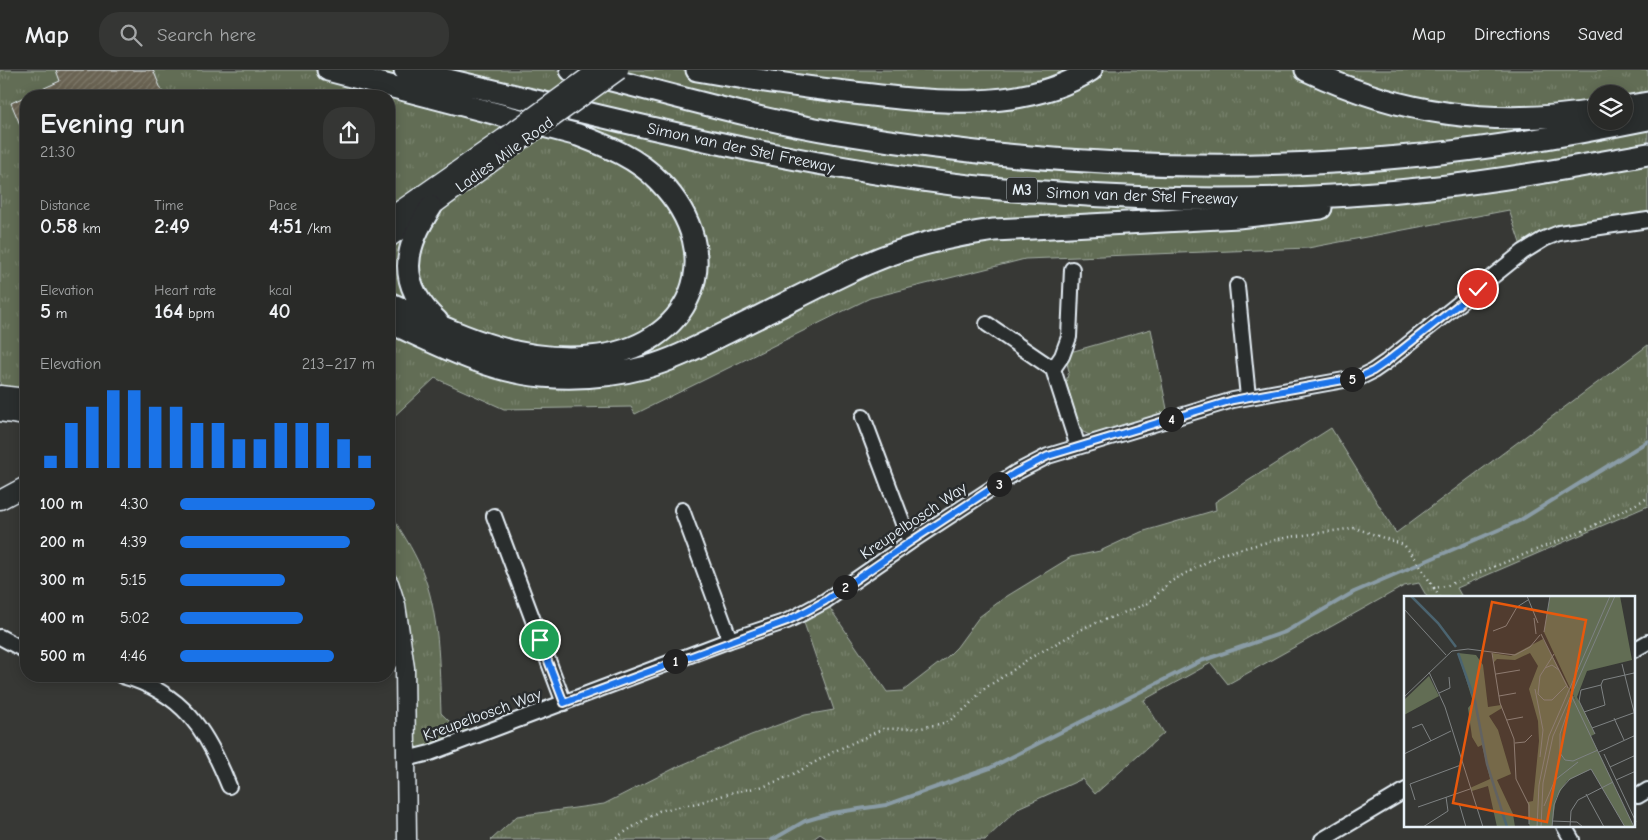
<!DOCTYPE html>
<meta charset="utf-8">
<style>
:root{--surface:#292a28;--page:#353634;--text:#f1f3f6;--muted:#a5a7a8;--line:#454645;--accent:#1a73e8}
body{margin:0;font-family:"Comic Neue",sans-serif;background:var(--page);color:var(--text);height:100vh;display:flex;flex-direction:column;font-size:19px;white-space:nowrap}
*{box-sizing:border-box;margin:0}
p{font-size:16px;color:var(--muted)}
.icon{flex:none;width:28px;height:28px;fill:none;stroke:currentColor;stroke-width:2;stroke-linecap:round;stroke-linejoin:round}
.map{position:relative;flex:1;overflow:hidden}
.drawer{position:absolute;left:20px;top:20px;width:375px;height:592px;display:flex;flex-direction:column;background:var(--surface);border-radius:20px;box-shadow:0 2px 12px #0003,0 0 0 1px var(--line)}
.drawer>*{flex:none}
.fabs{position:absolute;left:1588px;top:15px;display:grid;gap:10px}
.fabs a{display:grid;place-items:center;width:45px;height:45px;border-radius:50%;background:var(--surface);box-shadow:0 2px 12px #0003,0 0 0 1px var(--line);font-size:25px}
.pin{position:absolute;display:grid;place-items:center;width:42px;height:42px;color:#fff;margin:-21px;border:2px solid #fff;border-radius:50%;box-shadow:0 1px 5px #0007}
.km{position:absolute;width:25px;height:25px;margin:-12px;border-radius:50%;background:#222;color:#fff;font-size:14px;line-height:25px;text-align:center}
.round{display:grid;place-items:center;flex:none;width:52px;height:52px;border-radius:20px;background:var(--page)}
.head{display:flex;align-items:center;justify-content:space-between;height:85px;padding:0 20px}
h1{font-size:28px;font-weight:800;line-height:38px}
.metrics{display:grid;grid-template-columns:repeat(3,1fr);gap:8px;height:85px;padding:5px 20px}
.metrics div{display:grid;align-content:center}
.metrics b{font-size:21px;font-weight:800}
.metrics small{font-size:14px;font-weight:400}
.metrics p{font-size:14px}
.chart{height:140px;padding:10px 20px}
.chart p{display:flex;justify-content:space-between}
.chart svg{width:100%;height:90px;margin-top:5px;stroke:var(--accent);stroke-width:6}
ul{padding:0 20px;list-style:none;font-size:16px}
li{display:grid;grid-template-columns:80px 60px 1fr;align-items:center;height:38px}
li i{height:12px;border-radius:6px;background:var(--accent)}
header{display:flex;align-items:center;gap:30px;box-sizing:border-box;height:70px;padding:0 25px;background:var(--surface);border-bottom:1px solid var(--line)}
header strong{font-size:24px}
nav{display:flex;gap:28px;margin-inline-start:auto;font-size:18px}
.search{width:350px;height:45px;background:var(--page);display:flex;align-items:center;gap:12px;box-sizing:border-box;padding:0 18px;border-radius:20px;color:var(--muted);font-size:19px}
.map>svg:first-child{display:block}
</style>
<header>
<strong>Map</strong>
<div class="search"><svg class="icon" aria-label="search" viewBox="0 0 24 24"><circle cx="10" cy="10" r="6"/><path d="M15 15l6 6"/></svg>Search here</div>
<nav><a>Map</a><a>Directions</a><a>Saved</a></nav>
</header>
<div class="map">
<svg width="1648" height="770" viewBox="0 0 1648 770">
<defs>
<pattern id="grass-tufts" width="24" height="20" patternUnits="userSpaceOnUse" patternTransform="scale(1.25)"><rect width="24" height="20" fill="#626d54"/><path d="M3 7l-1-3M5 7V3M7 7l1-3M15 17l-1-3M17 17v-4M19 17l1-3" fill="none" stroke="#78826d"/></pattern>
<pattern id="building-hatch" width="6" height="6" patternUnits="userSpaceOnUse" patternTransform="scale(1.25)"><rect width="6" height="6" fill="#6a6352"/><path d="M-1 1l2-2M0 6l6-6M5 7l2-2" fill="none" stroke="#7f7a6c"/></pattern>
</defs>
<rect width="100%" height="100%" fill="#373835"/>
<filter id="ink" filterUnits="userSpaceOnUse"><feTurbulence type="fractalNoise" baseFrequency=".02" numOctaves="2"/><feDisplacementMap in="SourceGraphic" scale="10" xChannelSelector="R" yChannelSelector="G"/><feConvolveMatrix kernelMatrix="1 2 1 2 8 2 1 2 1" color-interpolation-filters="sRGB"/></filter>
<g filter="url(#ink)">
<path fill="url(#grass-tufts)" stroke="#a5afa6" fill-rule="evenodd" d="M0,0H598L389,148V26H26V328L0,325Z
M619,0H1648V150L1559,163L1523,182L1509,140L1308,178L1025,189L870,228L635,344L631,337L504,339L435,308L389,351V168ZM1596,24H1624V51H1596Z
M1151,259L1168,344L1092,366L1083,362L1080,358L1066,312L1069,301L1066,290L1069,279L1074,281Z
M1648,275V436L1457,518L1462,527H1427L1419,513L1404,516L1228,614L1211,593L1144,630L1164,663L1095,724L1082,709L1020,737L985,770H829L820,764L812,770H491L517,746L604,734L677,697L751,665L805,645L834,640L801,544L825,531L887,622L903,621L947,587L957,577L979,547L1004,528L1071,487L1100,481L1141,462L1216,440L1215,432L1331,358L1396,463Z
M389,442C400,459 413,479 421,498C440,543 439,595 441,643L456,658L466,654L471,667L406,689L389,513Z"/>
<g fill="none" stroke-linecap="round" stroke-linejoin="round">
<path stroke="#8a9ca6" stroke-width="4" d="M772,770L805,751L832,743L886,735L990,698L1201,591L1285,562L1354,522L1519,451L1648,371"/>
</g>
<path fill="url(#building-hatch)" stroke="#e8f1f8" d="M56,0H153L164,26H26V69L11,33L60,11Z"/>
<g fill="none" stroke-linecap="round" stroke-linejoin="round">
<g stroke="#e8f1f8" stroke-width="18">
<path id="minor" d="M1237,216L1248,327
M987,254L1053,299L1078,377
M1053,299L1062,286L1069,267L1072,199
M863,347L910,472
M682,440L730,570
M494,446L564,633
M0,567L26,581
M1634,580L1648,572
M122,606C183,622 207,661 229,716
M406,689L430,683L730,570L787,551L801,544L825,531L910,472L1015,403L1048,386L1233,330L1361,307L1373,301L1386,292L1523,182L1544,169L1559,163L1648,150
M1638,726L1648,720
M1564,756L1572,770
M1322,770L1406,720"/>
</g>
<g stroke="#e8f1f8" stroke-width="21">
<path id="major" d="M389,148L504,68
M389,168L519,72
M0,325L26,328
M0,342L26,346
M0,430L26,416
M389,513L396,535L405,598L407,770"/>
</g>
<g stroke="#e8f1f8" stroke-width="25">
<path id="highway" d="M328,0L578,65C607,76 637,88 659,111C732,186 691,279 590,287C514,294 456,263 389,233
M405,0C592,43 778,94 969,116C994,119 1019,120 1044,122C1172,132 1302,132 1429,118C1503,110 1576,97 1648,84
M571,0C660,21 747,48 838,63C1027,94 1219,105 1410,86C1490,79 1569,65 1648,49
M697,0C749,9 801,17 854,23C929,32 1024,43 1091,0
M1306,0C1402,45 1492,57 1596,41
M1624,37L1648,33
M431,137C403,179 397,214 437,251
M389,252C438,274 487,301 542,306C577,309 613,306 647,297C676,289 703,274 730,261C776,239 820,215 866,194C907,176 950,166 994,160L1238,147L1321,138"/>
</g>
<path stroke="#e8f1f8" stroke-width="2.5" stroke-dasharray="1 4" stroke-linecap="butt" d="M1434,518L1440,528
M612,770L659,741L698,733L734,722L765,716L790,706L837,680L883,659L921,658L948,652L966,638L985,618L1009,603L1028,589L1088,556L1147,534L1170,512L1221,484L1283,468L1355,458L1404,475L1415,488L1434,518L1446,516L1583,461L1648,428"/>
<use href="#minor" stroke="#2a2d2e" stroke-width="14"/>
<use href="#major" stroke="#2a2d2e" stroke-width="18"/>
<use href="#highway" stroke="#2a2d2e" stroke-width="21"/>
<g stroke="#e8f1f8" stroke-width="21" stroke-linecap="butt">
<path id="major-bridge" d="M504,68L598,0
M519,72L619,0"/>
</g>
<use href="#major-bridge" stroke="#2a2d2e" stroke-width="18"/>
</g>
</g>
<g fill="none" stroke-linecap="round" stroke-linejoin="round" filter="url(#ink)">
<g stroke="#fff" stroke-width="10">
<path id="route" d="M540,570L564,633L787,551L801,544L825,531L910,472L1015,403L1048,386L1233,330L1360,307L1373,301L1386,292L1478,219"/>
</g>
<use href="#route" stroke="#1a73e8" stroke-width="6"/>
</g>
<g text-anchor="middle" stroke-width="5" stroke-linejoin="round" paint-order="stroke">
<rect fill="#2a2d2e" stroke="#afb6bb" stroke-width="1" x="1007" y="107.5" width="30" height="25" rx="4"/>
<g font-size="15" font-weight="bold" fill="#e8f1f8">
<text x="1022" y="125">M3</text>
</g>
<g font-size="16" fill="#e8f1f8" stroke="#2a2d2e">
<text transform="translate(741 77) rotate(12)" y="6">Simon van der Stel Freeway</text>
<text transform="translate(504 84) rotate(-36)" y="6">Ladies Mile Road</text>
<text transform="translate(1142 125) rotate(2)" y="6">Simon van der Stel Freeway</text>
<text transform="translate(913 450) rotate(-34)" y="6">Kreupelbosch Way</text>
<text transform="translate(482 644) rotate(-20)" y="6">Kreupelbosch Way</text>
</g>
</g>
<g transform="translate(1404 526)">
<rect width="231" height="231" fill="#373835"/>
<path d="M146,0H216L228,64L183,75L173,101L191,138L187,140L230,231H221L187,173L163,185L152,202L148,231H126L125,228L124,206L129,205L135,145L134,125L125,93L134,70L126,57L111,64L93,63L90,66L88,57L107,60L139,43L173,107L140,36ZM54,57L72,59L79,69L84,111L97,109L98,112L85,120L94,134L107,178L93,184L109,218L111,231H93L84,190L68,195L66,192L86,183L78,149L74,151L68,141L64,112L69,106Z" fill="#626d54"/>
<path d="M25,80L35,100L0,119V104Z" fill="#626d54"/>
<path fill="none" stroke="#4b6470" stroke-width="2.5" d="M7,0L34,27L52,51M54,57L71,105L83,168L103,231"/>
<path fill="none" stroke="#7e8283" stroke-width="1" d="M123,0L134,27M0,13L42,59M130,22L132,38M89,35L102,30L113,11L124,4M140,36L146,0M137,38L164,92M88,57L96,107L110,143L112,183L125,209V228M150,58L136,80L134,98L140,104H148L162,90M218,68L230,116M141,72L148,69L155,74M25,76L41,111L79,231M92,78L116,74M131,93L139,134L136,161M35,97L46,92L45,81M95,100L112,97M169,100L156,138V157L161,164L169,165L194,154M0,101L48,55L64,53L111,59L126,51L136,39M168,101L230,231M180,116L201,109L197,89M210,122L220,144M103,124L119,121M8,132L18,128L27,145M188,132L232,116M191,138L175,105L177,94L197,89L199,84L230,77M111,147L121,146L128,139M195,156L232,139M0,158L47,135M200,158L232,226M206,171L232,159M212,184L232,175M182,198L200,231M11,204L6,188L57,169M55,207L62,231M140,210L151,184L174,166M14,211L66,193M148,225L173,226L179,231M19,231L44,215L42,201M133,231L135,189L145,140L206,0M137,231L139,187L149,140L211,0M148,231L150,209L156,194L166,183L187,173L221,231M166,231L167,215L174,204L209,186"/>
<path fill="#e8590c" fill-opacity="0.15" stroke="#e8590c" stroke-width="2.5" d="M88,6L182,24L143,226L49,207Z"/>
<rect width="231" height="231" fill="none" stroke="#e8f1f8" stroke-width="2.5"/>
</g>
</svg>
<div class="fabs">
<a><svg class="icon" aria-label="layers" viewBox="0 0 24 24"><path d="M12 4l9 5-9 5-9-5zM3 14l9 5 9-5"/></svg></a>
</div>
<div class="pin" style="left:540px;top:570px;background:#1e9e55"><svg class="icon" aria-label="arrive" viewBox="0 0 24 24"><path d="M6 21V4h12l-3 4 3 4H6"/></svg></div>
<div class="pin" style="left:1478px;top:219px;background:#d93025"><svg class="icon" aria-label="check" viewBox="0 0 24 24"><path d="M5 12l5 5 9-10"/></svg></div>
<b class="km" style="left:675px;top:591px">1</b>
<b class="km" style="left:845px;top:517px">2</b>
<b class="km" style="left:999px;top:414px">3</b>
<b class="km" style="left:1171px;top:349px">4</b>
<b class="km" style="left:1352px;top:309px">5</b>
<section class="drawer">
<div class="head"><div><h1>Evening run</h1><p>21:30</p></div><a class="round"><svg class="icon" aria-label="share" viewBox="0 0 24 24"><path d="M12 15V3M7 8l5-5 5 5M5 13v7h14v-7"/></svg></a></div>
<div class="metrics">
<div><p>Distance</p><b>0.58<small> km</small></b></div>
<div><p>Time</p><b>2:49</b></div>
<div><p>Pace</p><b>4:51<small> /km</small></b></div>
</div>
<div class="metrics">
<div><p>Elevation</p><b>5<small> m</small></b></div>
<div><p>Heart rate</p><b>164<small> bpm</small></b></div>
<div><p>kcal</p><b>40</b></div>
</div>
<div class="chart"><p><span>Elevation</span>213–217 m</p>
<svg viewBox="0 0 160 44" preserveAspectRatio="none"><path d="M5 44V38M15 44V22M25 44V14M35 44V6M45 44V6M55 44V14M65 44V14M75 44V22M85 44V22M95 44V30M105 44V30M115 44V22M125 44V22M135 44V22M145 44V30M155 44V38"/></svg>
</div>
<ul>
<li><b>100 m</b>4:30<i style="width:100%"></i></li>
<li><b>200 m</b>4:39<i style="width:87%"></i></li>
<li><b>300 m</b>5:15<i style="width:54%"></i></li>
<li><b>400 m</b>5:02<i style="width:63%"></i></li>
<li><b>500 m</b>4:46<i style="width:79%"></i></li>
</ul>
</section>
</div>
